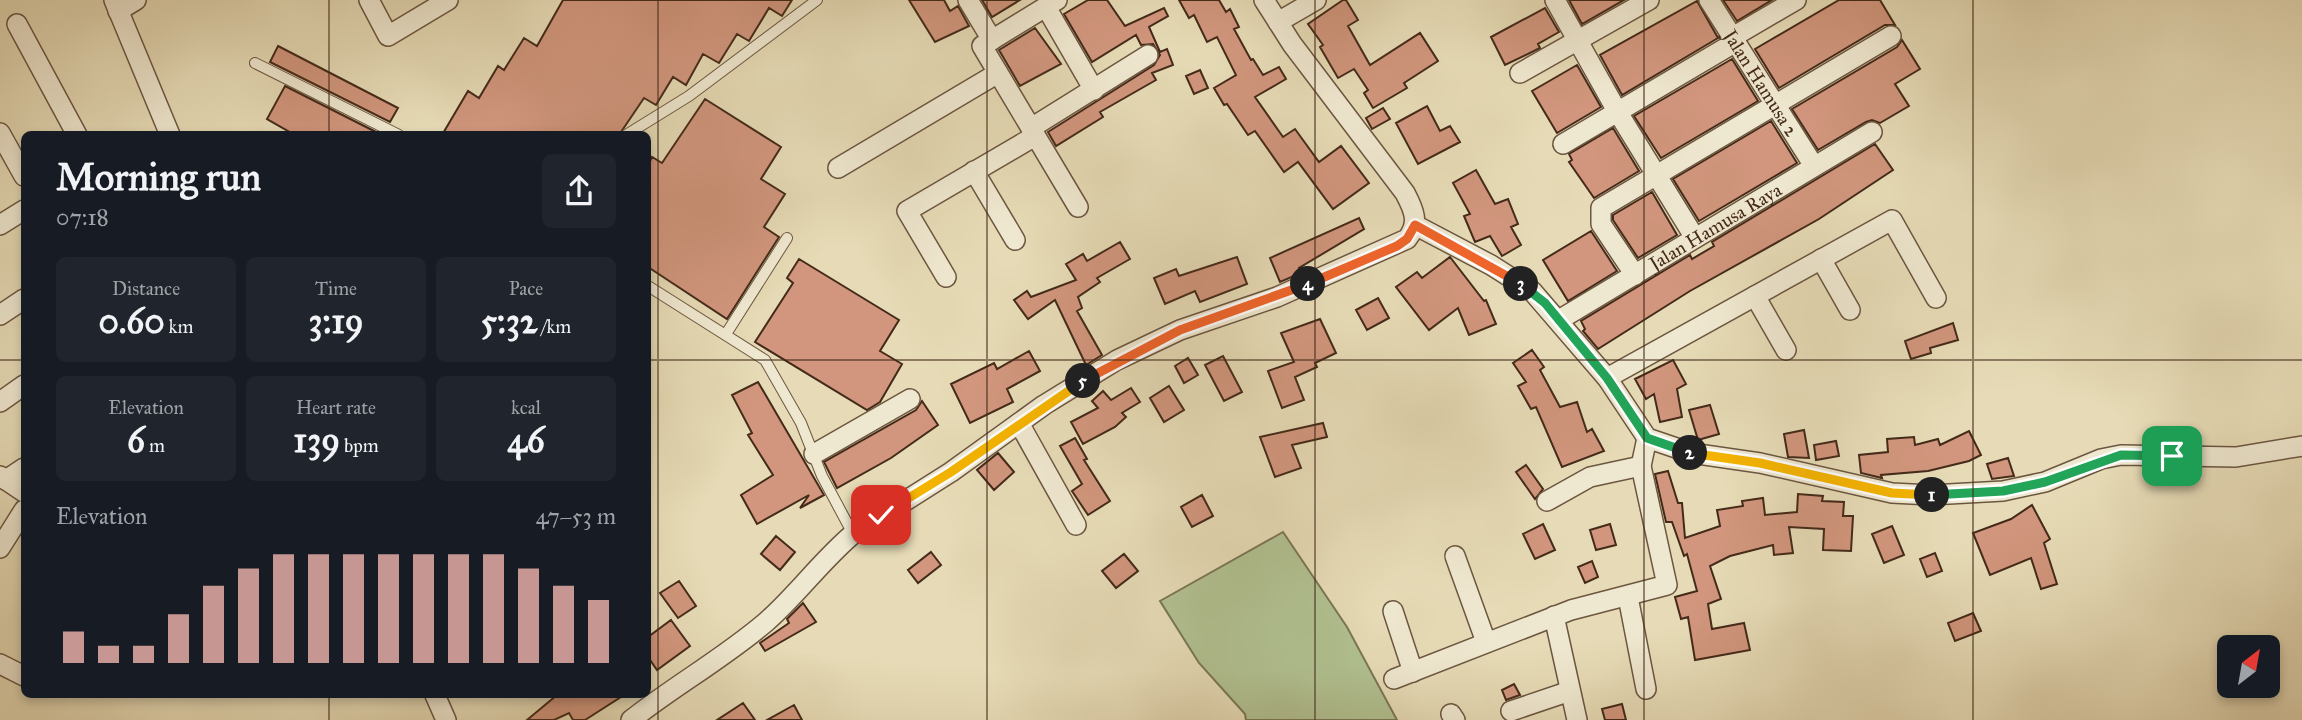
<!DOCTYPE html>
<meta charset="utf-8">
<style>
:root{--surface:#171b24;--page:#20242c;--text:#f1f3f6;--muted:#9ea1a6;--accent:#c59692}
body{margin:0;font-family:"IM FELL Great Primer",serif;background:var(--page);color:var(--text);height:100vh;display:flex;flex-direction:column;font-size:26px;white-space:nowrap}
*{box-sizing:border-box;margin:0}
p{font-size:23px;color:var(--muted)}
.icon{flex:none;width:38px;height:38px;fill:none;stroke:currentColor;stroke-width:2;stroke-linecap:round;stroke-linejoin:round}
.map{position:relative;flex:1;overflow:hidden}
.panel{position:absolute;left:21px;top:131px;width:630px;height:567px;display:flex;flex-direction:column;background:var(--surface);border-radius:10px;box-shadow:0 4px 10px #0003}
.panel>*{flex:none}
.needle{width:46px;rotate:31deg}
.fabs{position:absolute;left:2217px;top:635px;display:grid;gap:14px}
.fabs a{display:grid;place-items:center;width:63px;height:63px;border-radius:10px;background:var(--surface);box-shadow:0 4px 10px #0003;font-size:35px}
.pin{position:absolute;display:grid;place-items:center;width:60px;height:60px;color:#fff;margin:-30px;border-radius:14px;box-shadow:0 4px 10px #0006}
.km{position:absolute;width:35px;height:35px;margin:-18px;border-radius:50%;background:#222;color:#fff;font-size:19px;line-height:35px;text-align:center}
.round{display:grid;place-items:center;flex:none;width:74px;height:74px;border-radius:10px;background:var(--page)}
.headline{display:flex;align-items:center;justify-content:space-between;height:119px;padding:0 35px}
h1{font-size:38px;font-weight:700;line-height:52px}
.metrics{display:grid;grid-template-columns:repeat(3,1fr);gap:10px;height:119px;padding:7px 35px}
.metrics div{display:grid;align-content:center;border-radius:10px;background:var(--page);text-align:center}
.metrics b{font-size:35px;font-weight:700}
.metrics small{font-size:19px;font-weight:400}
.metrics p{font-size:19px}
.chart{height:196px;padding:14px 35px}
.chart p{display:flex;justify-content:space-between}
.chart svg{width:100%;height:126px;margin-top:7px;stroke:var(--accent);stroke-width:6}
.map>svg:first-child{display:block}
</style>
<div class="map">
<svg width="2302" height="720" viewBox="0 0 2302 720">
<rect width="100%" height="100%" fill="#e6dbb6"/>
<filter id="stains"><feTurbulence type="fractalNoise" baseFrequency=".00286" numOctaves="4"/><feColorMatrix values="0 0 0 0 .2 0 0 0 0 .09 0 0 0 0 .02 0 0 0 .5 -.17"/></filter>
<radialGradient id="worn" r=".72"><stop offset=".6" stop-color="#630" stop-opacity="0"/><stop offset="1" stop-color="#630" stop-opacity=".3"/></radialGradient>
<path fill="#b1c191" stroke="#7a7655" stroke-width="2" d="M1283,532L1347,627L1397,720H1246L1245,714L1199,663L1160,601Z"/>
<path fill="#d1967d" stroke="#442a19" stroke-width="2" d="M563,0H792L782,16L769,8L749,41L737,34L719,63L703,54L686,85L673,77L656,105L644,98L619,135H442L468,91L479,98L498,66L504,70L524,38L537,46Z
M909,0H944L950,11L958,6L969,26L935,42Z
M982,0H1020L992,17Z
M1088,0H1107L1125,26L1164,8L1168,16L1149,27L1160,52L1167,49L1173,65L1152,73L1156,80L1100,112L1103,117L1056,146L1048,132L1154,65L1160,55L1153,44L1141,45L1136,35L1092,62L1064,14Z
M1179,0H1219L1226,12L1230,9L1239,27L1234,29L1251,60L1253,59L1263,75L1279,67L1286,79L1255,97L1283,137L1295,129L1319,162L1341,146L1369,183L1333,209L1298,162L1284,172L1255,131L1248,135L1227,104L1224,105L1214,88L1236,75L1217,37L1207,42L1194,15L1189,18Z
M1343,0H1346L1358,20L1348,26L1370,65L1420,33L1438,61L1404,83L1407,88L1373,108L1364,93L1368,90L1354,69L1338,78L1320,47L1323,45L1308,24Z
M1569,0H1624L1582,24Z
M1723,0H1772L1737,21Z
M1839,0H1880L1895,25H1885L1779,88L1755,49Z
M1697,1L1718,38L1622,95L1600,55Z
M1545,8L1559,32L1538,44L1540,48L1505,65L1491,37Z
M1035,28L1061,64L1020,86L999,50Z
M1902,40L1920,69L1895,84L1909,106L1880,123L1872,120L1866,122L1818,150L1792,109L1897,47Z
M278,46L398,108L390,122L270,62Z
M1732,59L1758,101L1661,158L1634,116Z
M1577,65L1601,107L1557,133L1532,91Z
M1200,70L1208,88L1194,94L1186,76Z
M285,86L382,135H295L267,119Z
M705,99L781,147L761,179L785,194L764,227L779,237L727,319L648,267V165L652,157L662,163Z
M1427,106L1440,131L1450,126L1460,142L1418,164L1396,123Z
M1383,108L1390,119L1372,129L1366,118Z
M1771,121L1797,163L1699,221L1673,179Z
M1613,128L1639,171L1594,198L1569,162L1572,160L1569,154Z
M1875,144L1893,170L1819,219L1690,291L1598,349L1583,331L1585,329L1581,321L1690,255L1692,259L1714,246L1712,242Z
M1476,170L1495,204L1508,199L1518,224L1511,227L1521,245L1502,256L1490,236L1475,242L1464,216L1470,214L1453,183Z
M1652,192L1677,235L1638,258L1613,220V215Z
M1359,218L1364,229L1299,268L1301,273L1280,282L1270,258Z
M1591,231L1617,271L1568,301L1543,260Z
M1120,242L1130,259L1097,278L1100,282L1078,297L1082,308L1077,311L1102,355L1086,365L1055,300L1028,319L1014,300L1027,291L1031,297L1076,280L1066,264L1083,254L1087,261Z
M1237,257L1247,284L1200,302L1195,291L1165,304L1154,278L1176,269L1179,276Z
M1450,257L1484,301L1486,300L1496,324L1469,335L1458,308L1429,330L1396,287L1417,272L1422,278Z
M799,259L899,320L880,351L902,364L880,402L867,410L755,342L793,283L787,278Z
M1378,298L1389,318L1367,330L1356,310Z
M1320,319L1336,353L1315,363L1317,367L1295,377L1304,400L1282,408L1268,371L1294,362L1281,333Z
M1953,323L1958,340L1930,348L1931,353L1911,359L1905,341Z
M1532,350L1544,367L1540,370L1560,407L1577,402L1587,432L1592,429L1604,451L1562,467L1536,407L1531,409L1518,386L1526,382L1513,363Z
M1029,351L1040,371L1007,389L1013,402L970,423L951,384L994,363L997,369Z
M1223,356L1242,392L1224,401L1205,365Z
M1188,358L1198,375L1184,383L1175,366Z
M1673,360L1686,384L1677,389L1682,417L1660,422L1654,394L1646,399L1635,379Z
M758,382L824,495L800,508L809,495L757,524L741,495L773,475L748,435L752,433L732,395Z
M1169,386L1184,410L1164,422L1150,398Z
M1131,388L1140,402L1122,413L1126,417L1115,427L1083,444L1071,422L1098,408L1092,401L1103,391L1111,400Z
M922,401L938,425L891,458L837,488L824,462L916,410Z
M1710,405L1719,434L1698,440L1689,410Z
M1323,423L1327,437L1292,445L1301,468L1275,477L1260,437Z
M1804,430L1809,458L1788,457L1784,434Z
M1969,431L1981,455L1969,461L1928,471L1881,475L1882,478L1861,473L1859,455L1888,452L1887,439L1914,437L1915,445L1938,439L1940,445Z
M1075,438L1087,459L1084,460L1110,501L1088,515L1072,491L1082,484L1060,446Z
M1836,441L1839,456L1816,460L1814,445Z
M998,453L1014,472L994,490L977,470Z
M2008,458L2014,476L1992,479L1987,464Z
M1526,465L1543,489L1535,499L1516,472Z
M1668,471L1678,503H1682L1685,538L1720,526L1717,510L1743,506L1742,501L1763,498L1765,515L1797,512L1798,494L1823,496L1822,501L1844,502L1843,516H1853L1851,551L1823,550L1824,529L1789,527L1793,553L1774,555L1773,545L1730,556L1710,566L1721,599L1708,604L1712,629L1744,623L1750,650L1695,660L1688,617L1681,619L1675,597L1697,591L1687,554L1684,556L1672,522H1666L1655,474Z
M1202,495L1213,516L1192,527L1181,507Z
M2032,505L2050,539L2044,543L2057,584L2041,589L2031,558L1990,575L1973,533L2011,519Z
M1543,524L1555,550L1535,559L1523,534Z
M1610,524L1616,545L1596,550L1590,530Z
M1892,526L1904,555L1884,563L1872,534Z
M776,536L795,552L780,570L761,554Z
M931,552L941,565L918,583L908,570Z
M1935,553L1942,571L1927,577L1920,559Z
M1124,554L1138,571L1116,588L1102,571Z
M1592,561L1598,577L1585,583L1578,567Z
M679,581L696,606L678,618L660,593Z
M803,603L816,622L765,651L760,643L789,623L787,619Z
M1973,613L1981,631L1955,641L1948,623Z
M671,620L690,646L657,670L648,657V637Z
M1514,684L1520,695L1506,700L1502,690Z
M557,695H624L585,720H573L569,713L554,720H527Z
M743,703L755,720H717Z
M1622,704L1626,720H1605L1602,709Z
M794,705L802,720H767Z"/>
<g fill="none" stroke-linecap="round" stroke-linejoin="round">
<g stroke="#6c5640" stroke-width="12">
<path id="service" d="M255,63L399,135
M626,135L689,96L817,0
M648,286L765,360L801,423L822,476L853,534
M726,334L787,238"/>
</g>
<g stroke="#6c5640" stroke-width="22">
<g id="minor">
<path d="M114,0L170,135"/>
<path d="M369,0L388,36L448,0"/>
<path d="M968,0L992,40"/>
<path d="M1057,0L982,46L1078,207"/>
<path d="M1555,0L1617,111L1695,238"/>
<path id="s1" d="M1709,0L1814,166"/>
<path d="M1046,7L1094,90"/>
<path d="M118,11L136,0"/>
<path d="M1278,22L1316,0"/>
<path d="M17,24L77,135"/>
<path d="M1731,38L1796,0"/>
<path d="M1520,73L1649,0"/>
<path d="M1031,128L1148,55"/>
<path d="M0,133L24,176"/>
<path d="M1563,144L1734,43"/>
<path d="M838,168L998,73"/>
<path d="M974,171L1015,240"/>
<path d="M0,225L24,210"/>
<path d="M1415,225L1491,265L1532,291L1607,378L1647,438L1691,453L1760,463L1892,493L1931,495L2003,491L2045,482L2101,459L2121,455L2236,457L2302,446"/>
<path d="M1821,259L1850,310"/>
<path d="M1635,275L1601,224V208L1891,36"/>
<path d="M946,277L907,211L1035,136"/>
<path d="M1755,296L1786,350"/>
<path d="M0,315L24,299"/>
<path id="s2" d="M1559,320L1872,132"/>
<path d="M1607,378L1892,220L1936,298"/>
<path d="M0,402L24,385"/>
<path d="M1019,423L1076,525"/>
<path d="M814,454L910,399"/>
<path d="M0,476L24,492"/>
<path d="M6,480L24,468"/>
<path d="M1547,501L1590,477L1641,466"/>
<path d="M0,548L24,510"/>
<path d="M1455,556L1486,642"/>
<path d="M1628,597L1646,689"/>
<path d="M1393,611L1413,672"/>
<path d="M1554,616L1577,720"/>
<path d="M0,664L24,676"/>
<path d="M1394,679L1571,610L1667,585L1641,466L1647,438"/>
<path d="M435,695L446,720"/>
<path d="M1511,711L1570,691"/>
<path d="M1451,714L1455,720"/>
<path d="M631,720C674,686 724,658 766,622C797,595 821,561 853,534L951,472L1044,405L1117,360L1180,330L1277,297L1407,239C1420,223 1414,210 1405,193L1292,44L1264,0"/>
</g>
</g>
<use href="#service" stroke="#efe8d0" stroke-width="10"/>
<use href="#minor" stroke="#efe8d0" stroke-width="19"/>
</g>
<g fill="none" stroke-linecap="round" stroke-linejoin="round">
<g stroke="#fff" stroke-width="14">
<path id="split-1" d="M1932,495L2003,491L2045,482L2121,455L2172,456"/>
</g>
<g stroke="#fff" stroke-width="14">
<path id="split-2" d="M1690,453L1760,463L1892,493L1932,495"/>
</g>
<g stroke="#fff" stroke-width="14">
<path id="split-3" d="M1521,284L1545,303L1607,378L1647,438L1690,453"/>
</g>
<g stroke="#fff" stroke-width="14">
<path id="split-4" d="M1308,284L1397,246L1407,239L1415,225L1521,284"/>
</g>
<g stroke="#fff" stroke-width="14">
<path id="split-5" d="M1083,381L1180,330L1308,284"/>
</g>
<g stroke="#fff" stroke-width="14">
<path id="split-6" d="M881,515L951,472L1083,381"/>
</g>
<use href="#split-1" stroke="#22a559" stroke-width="9"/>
<use href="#split-2" stroke="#f5b400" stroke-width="9"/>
<use href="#split-3" stroke="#22a559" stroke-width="9"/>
<use href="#split-4" stroke="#f0652b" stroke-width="9"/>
<use href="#split-5" stroke="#f0652b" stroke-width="9"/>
<use href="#split-6" stroke="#f5b400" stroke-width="9"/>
</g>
<path fill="none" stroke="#442a19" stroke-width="2" stroke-opacity="0.55" d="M329,0V135M658,0V720M987,0V720M1315,0V720M1644,0V720M1973,0V720M0,360H24M648,360H2302M329,695V720"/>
<g text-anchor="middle" stroke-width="7" stroke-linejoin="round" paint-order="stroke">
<g font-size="19" fill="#442a19" stroke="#efe8d0">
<text dy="7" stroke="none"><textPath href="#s1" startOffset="98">Jalan Hamusa 2</textPath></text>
<text dy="7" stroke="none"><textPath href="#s2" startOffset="182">Jalan Hamusa Raya</textPath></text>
</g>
</g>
<rect width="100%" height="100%" filter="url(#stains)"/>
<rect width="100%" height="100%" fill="url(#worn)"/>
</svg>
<div class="fabs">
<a><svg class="needle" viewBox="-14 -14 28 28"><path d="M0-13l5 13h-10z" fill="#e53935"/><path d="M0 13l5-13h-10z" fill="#9ea1a6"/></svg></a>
</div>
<div class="pin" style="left:2172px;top:456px;background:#1e9e55"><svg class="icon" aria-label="arrive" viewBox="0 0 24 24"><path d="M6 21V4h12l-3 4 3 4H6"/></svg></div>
<div class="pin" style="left:881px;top:515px;background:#d93025"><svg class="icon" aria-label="check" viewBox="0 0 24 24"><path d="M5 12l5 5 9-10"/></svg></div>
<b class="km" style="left:1932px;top:495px">1</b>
<b class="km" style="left:1690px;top:453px">2</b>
<b class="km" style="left:1521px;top:284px">3</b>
<b class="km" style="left:1308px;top:284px">4</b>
<b class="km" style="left:1083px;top:381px">5</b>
<section class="panel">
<div class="headline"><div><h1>Morning run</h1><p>07:18</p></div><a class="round"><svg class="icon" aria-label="share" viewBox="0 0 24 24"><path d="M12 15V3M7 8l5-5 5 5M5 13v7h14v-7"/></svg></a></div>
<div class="metrics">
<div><p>Distance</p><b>0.60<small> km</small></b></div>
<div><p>Time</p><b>3:19</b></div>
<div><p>Pace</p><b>5:32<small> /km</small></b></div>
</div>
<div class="metrics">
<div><p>Elevation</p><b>6<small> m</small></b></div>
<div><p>Heart rate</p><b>139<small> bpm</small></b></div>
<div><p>kcal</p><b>46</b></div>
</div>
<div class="chart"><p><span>Elevation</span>47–53 m</p>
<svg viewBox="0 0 160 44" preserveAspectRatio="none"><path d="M5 44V33M15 44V38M25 44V38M35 44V27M45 44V17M55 44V11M65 44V6M75 44V6M85 44V6M95 44V6M105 44V6M115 44V6M125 44V6M135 44V11M145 44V17M155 44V22"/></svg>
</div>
</section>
</div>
